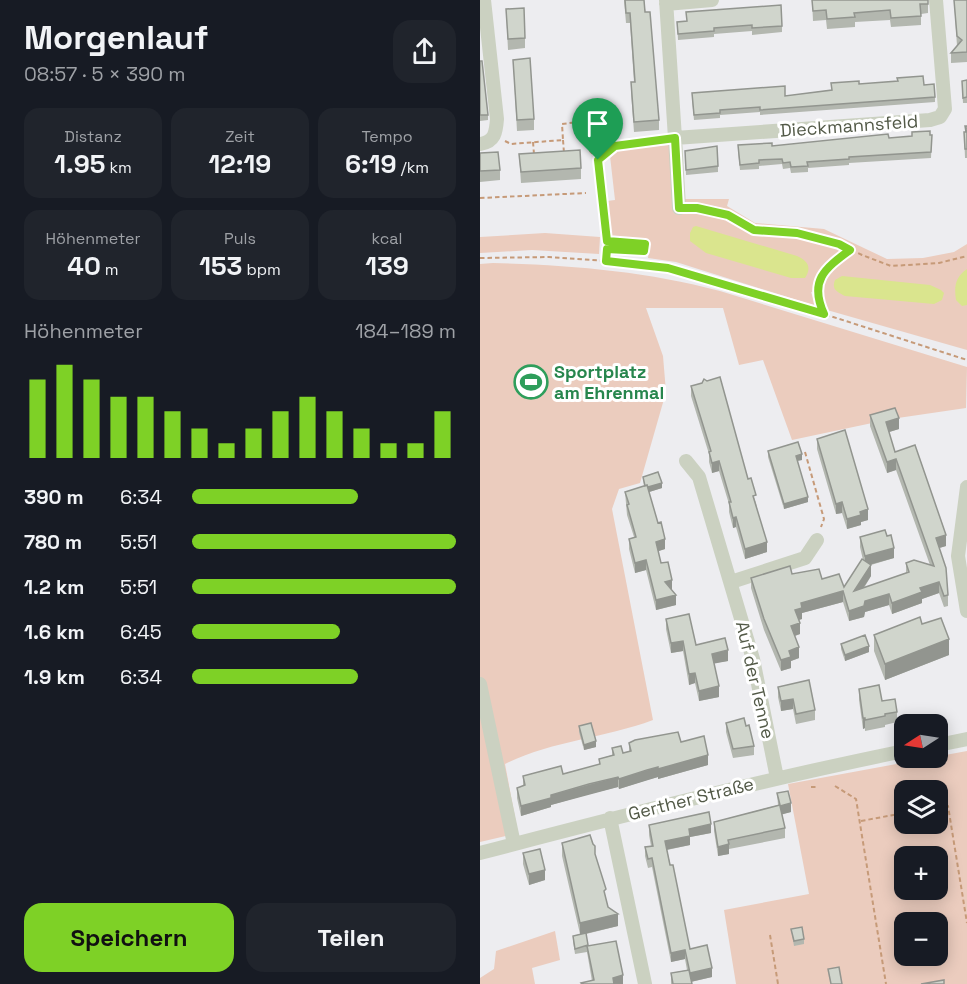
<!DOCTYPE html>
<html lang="de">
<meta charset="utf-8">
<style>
:root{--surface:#171b24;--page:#20242c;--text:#f1f3f6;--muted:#9ea1a6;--accent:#7ed126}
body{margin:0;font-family:"Space Grotesk",sans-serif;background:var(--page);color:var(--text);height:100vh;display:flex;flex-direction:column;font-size:22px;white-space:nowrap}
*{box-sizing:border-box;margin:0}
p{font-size:20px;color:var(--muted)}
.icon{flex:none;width:33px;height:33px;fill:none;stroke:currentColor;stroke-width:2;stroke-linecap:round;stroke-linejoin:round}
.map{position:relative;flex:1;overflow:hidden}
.details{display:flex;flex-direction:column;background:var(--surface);width:480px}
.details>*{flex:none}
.needle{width:39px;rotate:258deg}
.controls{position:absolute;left:414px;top:714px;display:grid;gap:12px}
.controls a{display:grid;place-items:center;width:54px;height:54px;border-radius:12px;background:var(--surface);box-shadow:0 3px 15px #0003;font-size:30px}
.pin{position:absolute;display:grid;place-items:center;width:51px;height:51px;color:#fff;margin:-62px -26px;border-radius:50% 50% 50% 0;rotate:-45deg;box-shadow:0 0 6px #0007}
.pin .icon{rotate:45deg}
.round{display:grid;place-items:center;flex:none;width:63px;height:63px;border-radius:18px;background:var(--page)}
.headline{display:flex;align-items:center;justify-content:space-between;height:102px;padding:0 24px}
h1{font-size:33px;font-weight:800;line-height:45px}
.metrics{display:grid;grid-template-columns:repeat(3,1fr);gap:9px;height:102px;padding:6px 24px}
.metrics div{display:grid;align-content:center;border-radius:15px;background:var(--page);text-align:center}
.metrics b{font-size:26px;font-weight:800}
.metrics small{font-size:16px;font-weight:400}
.metrics p{font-size:16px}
.chart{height:168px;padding:12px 24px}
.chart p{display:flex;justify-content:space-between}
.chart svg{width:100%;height:108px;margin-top:6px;stroke:var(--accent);stroke-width:6}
.primary-button{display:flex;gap:12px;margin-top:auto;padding:12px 24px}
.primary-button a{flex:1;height:69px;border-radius:18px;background:var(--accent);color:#111;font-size:24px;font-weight:800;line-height:69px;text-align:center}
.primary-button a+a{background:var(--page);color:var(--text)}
ul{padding:0 24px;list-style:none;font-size:20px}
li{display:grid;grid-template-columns:96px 72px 1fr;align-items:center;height:45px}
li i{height:15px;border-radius:8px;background:var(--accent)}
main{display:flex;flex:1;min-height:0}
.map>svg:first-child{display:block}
</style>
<main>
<section class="details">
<div class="headline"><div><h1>Morgenlauf</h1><p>08:57 · 5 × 390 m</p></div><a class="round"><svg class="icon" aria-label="share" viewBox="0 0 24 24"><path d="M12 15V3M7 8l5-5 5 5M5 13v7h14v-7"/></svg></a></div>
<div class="metrics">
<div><p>Distanz</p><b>1.95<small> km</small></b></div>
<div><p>Zeit</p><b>12:19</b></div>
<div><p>Tempo</p><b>6:19<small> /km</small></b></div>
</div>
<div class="metrics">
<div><p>Höhenmeter</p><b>40<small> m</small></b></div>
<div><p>Puls</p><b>153<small> bpm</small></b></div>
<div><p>kcal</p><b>139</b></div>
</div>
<div class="chart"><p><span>Höhenmeter</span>184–189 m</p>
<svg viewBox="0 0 160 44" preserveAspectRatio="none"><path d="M5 44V12M15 44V6M25 44V12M35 44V19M45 44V19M55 44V25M65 44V32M75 44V38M85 44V32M95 44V25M105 44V19M115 44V25M125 44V32M135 44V38M145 44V38M155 44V25"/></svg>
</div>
<ul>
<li><b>390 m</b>6:34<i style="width:63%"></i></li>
<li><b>780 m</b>5:51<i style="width:100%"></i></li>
<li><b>1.2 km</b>5:51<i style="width:100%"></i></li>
<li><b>1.6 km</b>6:45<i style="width:56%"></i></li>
<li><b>1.9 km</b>6:34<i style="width:63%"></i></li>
</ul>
<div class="primary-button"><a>Speichern</a><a>Teilen</a></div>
</section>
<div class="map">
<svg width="487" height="984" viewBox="0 0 487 984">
<rect width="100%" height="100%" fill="#ededf0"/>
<path fill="#ebccbe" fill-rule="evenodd" d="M189,145L193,199H249L247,206L275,223L344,229L407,259L443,258L474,252L487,244V350L347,310L342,294L331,292L336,306L196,262L168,258L170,240L131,236L127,201L135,200L130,156L138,149Z
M65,233L120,237L119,254L52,250L0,253V237Z
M13,263C90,265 165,271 240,291L487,367L486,408L411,419L312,440L283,360L259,365L243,308H166L183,356L186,392L160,483L139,489L132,509L173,720C125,738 71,741 25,764L38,833L0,842V264Z
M487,751V984H256L244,910L329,894L308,784ZM424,790H458V824H424ZM424,856H458V890H424ZM424,922H458V956H424Z
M75,931L80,960L52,968L55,984H0V978L14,969L16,951Z"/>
<path fill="#dae58e" d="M216,226L317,256C328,261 332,267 325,278H311L226,253L210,241V233L213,227Z
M487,269V305L482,306L476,300C474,287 475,277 487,269Z
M362,276L450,285L461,290L464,293L462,300L454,304L365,296C358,292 351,290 355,280Z"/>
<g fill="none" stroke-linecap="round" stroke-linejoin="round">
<path stroke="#c69a78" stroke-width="2" stroke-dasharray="4.5 3" stroke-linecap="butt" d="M83,140L84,153
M25,141L31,144L83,140L82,124L105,121L110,151L118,160
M53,142L54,154
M0,198L106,193
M214,208L248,215L274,230L317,233L359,244L382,255L411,266L459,263L487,256
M0,258L69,257L126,261L188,268L344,314L487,360
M126,260L127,249L164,251L165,244L127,241L118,160L135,146L181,140
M344,314C329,281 343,270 369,251
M325,452L344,519L341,527
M355,786L376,799L406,984
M331,787H338
M458,808L468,806L487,923
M381,821L424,813
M290,935L298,984"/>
<path stroke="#cbd1c1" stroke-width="14" d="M186,0L195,138L450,120L460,117L465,109L456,0
M186,4L232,0
M195,138L199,208
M0,144C15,142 16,132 17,119L4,0
M206,461L219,477L273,659L297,778
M487,487L478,556L487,611
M251,582L325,558L337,540
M0,684L34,844
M458,745L487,739
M130,818L165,984
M0,853C141,816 282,780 424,751"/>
</g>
<path fill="#b3b7af" d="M144,0H164L179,120V130L154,132L151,92V82H154L150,23H146Z
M332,0H448V13L441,14V25L411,27L410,20L375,22V27L347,29L346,20L333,21Z
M474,0H487V62L471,63V53L477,46Z
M26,9L45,38V48L28,50Z
M197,22L302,26V32L272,35V31L234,34V37L198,40Z
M33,60L54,119V130L37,131Z
M0,61L8,115V120L0,121Z
M487,80V103H483L482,86Z
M379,84L444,85L455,97V102L280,115V112L240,115V118L214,120L212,99L305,96L351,90Z
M485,126H487V158H485L484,132H485Z
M452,135L451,158L369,163V165L328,168V172L311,173L310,168L303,169L302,164L279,166V169L260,170L258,151L292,146Z
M205,151L238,166V172L206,175Z
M0,153L20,170V180L0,182Z
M39,154L101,168V179L41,183Z
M211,386L268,479L276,503L287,552L265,559L256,527L253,528L249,512V504L239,471L232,473L229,462V454L211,396Z
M390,415L419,429L409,432L415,452L466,546L459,548L468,595V606L464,607L459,593L442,599V603L412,614L409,605L385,612L384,617L369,621L363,602L322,613V619L319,620L320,634L315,636L319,658L311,661V668L301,671L284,630L271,588V578L312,574L342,579L364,587L383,560L380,547V537L414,558L391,565V576L384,588L426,573V563L450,565L416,470L407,473L390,426Z
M337,439L388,520L381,522V525L367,529L362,513L356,514L337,449Z
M288,451L322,460L317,461L328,502L304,509L288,457Z
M163,477L182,488L169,492L185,549L178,551L181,563L192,590L196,605L176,610L166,570L155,573L149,549V539L154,537L147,515L145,492L164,486Z
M186,619L216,645L248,661L234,663L239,697L219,701L215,683L209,685L203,651L191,653L186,629Z
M442,624L469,655L405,680L394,651V635Z
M361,644L389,652L365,661L361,649Z
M298,687L335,710V720L316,724L313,709L301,711L298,697Z
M379,689L402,701L417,712V722L405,725V727L385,731V728L383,729L379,700Z
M246,723L266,726L274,746V755L253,758L246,732Z
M99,726L116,747L104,750L99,732Z
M201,742L228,765L178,779V777L167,780L139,789L138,787L109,794L71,805V807L41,816L37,798V788L43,786V776L83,774L119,765V759L132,755V748L143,753L149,751V743Z
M297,793L311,812L302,814L305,828V838L249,849V854L238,856L234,831V822L298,805Z
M169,825L231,833L210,837V845L187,850L210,949L232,977L211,982L212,984H191V973L207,970L205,959L191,962L172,867L168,868L165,856V847L171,846L169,835Z
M82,843L115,854L128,907L138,926L106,934L108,945L143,984L112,981L107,952L95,954L93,941V936L100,934L82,856Z
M43,853L65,880L49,885L43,864Z
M425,890H447V891L426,894Z
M311,929L324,939V944L314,946Z"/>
<path fill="#92958f" d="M419,418V429L406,433V422Z
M322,454V460L316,461V456Z
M416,459V470L407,473V462Z
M239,461V471L232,473V463Z
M182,483V488L166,493V487Z
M328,497V502L304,509V504Z
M362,502V513L356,514V504Z
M388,509V520L381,522V525L367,529V519L380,512Z
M256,517V527L253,528V518Z
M466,535V546L456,549V538Z
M185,539V549L176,552V542Z
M287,542V552L265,559V549Z
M414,548V558L385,566V556Z
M166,560V570L155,573V563Z
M391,565V576L374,602V591Z
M192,580V590L185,582Z
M459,582V593L442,599V603L412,614V603L440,588Z
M363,591V602L322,613V619L315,621V610L321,603Z
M409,594V605L385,612L384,617L369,621V611L385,601Z
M196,595V605L176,610V600Z
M320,623V634L311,637V626Z
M469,639V655L405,680V664Z
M203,641V651L191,653V643Z
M389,646V652L365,661V655Z
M319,647V658L311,661V668L301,671V660L309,651Z
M248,650V661L232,664V654Z
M215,673V683L209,685V674Z
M239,686V697L219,701V691Z
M313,699V709L301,711V701Z
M383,718H385V728L383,729Z
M116,741V747L104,750V745Z
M228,755V765L178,779V769Z
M178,767V777L139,789V779Z
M138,777V787L71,805V807L41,816V806L71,795Z
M311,803V812L300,815V806Z
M231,824V833L210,837V845L185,850V841L209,829Z
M249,844V854L238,856V847Z
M65,870V880L49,885V874Z
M138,914V926L100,935V923Z
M205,950V959L191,962V953Z
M232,968V977L210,982V973Z
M143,975V984H133V978Z"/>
<path fill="#d0d5cc" stroke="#92958f" stroke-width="1.5" d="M145,0H164L165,12H170L179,120L154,122L151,82H155L150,13H146Z
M332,0H448V4H440L441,16L411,18L410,10L374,13L375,17L347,19L346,10L333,11Z
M474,0H487V52L471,53L482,40L477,36Z
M301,5L302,26L272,28V25L234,28V31L198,34L197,22L207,21L206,12Z
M44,8L45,38L28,39L26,9Z
M50,58L54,119L37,120L33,60Z
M0,61H2L8,115H0Z
M443,76L444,85L454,84L455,97L280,110V107L240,110V113L214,115L212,93L305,86V96L352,90L351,83L379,81V84L418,81L417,78Z
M487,80V97L483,98L482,81Z
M485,126H487V149H485L484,132H486Z
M450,131V135H452L451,152L369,157V159L327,162L328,166L311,167L310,162L303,163L302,159L279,160V163L260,165L258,145L292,143V146L408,134L409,138L432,136V132Z
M237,146L238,166L206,170L205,151Z
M100,150L101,168L41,172L39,154Z
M18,152L20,170L0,171V153Z
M240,377L268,479L271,478L276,495L273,496L287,542L265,549L256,517L253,518L249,502H251L239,461L232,463L229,452L231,451L211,386L222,383L224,379L227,381Z
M415,408L419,418L406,422L415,452L435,445L466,535L456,538L466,568L468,595L464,596L459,582L440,588L442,592L412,603L409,594L385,601L384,606L369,611L363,591L321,603L322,608L315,610L320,623L311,626L319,647L309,651L311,657L301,660L284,619L271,578L310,566L312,574L339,569L342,579L359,574L364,587L382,559L391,565L374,591L429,572L426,563L434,560L454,566L416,459L407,462L390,415Z
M365,430L388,509L380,512L381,515L367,519L362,502L356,504L337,439Z
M318,442L322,454L316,456L328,497L304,504L288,451Z
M178,472L182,483L168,487L167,485L165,486L163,477Z
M167,485L178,523L181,522L185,539L176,542L181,563L188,562L192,580L185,582L196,595L176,600L166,560L155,563L149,539L156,537L147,505L149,504L145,492Z
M405,530L407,536L411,535L414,548L385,556L380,537Z
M209,614L216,645L245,638L248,650L232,654L239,686L219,691L215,673L209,674L203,641L191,643L186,619Z
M440,617L442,624L461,618L469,639L405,664L394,635Z
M385,635L389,646L365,655L361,644Z
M329,680L335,710L316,714L313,699L301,701L298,687Z
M399,685L402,701L415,699L417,712L405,714V716L385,720V718H383L379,689Z
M264,718L266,726L269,725L274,746L253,749L246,723Z
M111,723L116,741L104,745L99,726Z
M198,732L201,742L224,736L228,755L178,769V767L167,770L139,779L138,777L109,784L71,795V798L41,806L37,788L45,785L43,776L81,766L83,774L120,764L119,759L134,755L132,748L141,746L143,753L151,751L149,743L155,740Z
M308,791L311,803L300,806L305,828L248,840L249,844L238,847L234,822L300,805L297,793Z
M229,812L231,824L209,829L210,836L185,841L190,865H193L210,949L227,945L232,968L210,973L205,950L191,953L172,858L168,859L165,847L173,846L169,825Z
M110,835L113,844L115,846V854L126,889L124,891L128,907L138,914L100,923L82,843Z
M60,849L65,870L49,874L43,853Z
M424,862V881L421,863Z
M453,916L454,922H431V919Z
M322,927L324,939L314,941L311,929Z
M106,933L108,945L95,949L93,936Z
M136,941L143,975L133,978L134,984H102L101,983L114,980L107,946Z
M359,967L362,984H351L348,969Z
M209,970L212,984H193L191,973Z
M464,980V984H441Z"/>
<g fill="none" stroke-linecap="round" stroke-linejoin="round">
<g stroke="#fff" stroke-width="12">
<path id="route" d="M195,138L199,208H217L248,215L274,230L317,233L359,244L370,250C344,269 329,281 344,314L188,268L126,261L127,249L164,251L165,244L127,241L118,160L135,146Z"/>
</g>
<use href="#route" stroke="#7ed126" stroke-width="8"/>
</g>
<defs>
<g id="stadium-ring" transform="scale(1.725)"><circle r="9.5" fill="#fff" stroke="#2e9e5b" stroke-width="1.5"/><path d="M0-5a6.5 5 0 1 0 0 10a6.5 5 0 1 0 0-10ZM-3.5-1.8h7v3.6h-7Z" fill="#2e9e5b"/></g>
</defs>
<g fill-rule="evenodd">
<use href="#stadium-ring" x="51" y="382"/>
</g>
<g text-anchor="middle" stroke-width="6" stroke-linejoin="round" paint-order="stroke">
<g font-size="18" fill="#525947" stroke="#fff">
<text transform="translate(369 126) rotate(-4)" y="6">Dieckmannsfeld</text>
<text transform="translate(275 680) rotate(77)" y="6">Auf der Tenne</text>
<text transform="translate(211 799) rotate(-14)" y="6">Gerther Straße</text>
</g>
<g font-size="18" font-weight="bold" fill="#27864d" stroke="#fff" text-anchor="start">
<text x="74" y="378">Sportplatz<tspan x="74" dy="21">am Ehrenmal</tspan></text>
</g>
</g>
</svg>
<div class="controls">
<a><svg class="needle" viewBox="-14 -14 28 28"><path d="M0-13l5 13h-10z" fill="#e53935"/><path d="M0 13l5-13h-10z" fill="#9ea1a6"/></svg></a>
<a><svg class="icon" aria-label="layers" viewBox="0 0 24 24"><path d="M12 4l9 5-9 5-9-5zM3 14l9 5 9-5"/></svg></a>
<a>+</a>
<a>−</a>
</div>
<div class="pin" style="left:118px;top:160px;background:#1e9e55"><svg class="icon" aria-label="arrive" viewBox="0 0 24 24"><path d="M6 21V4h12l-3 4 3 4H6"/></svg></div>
</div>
</main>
